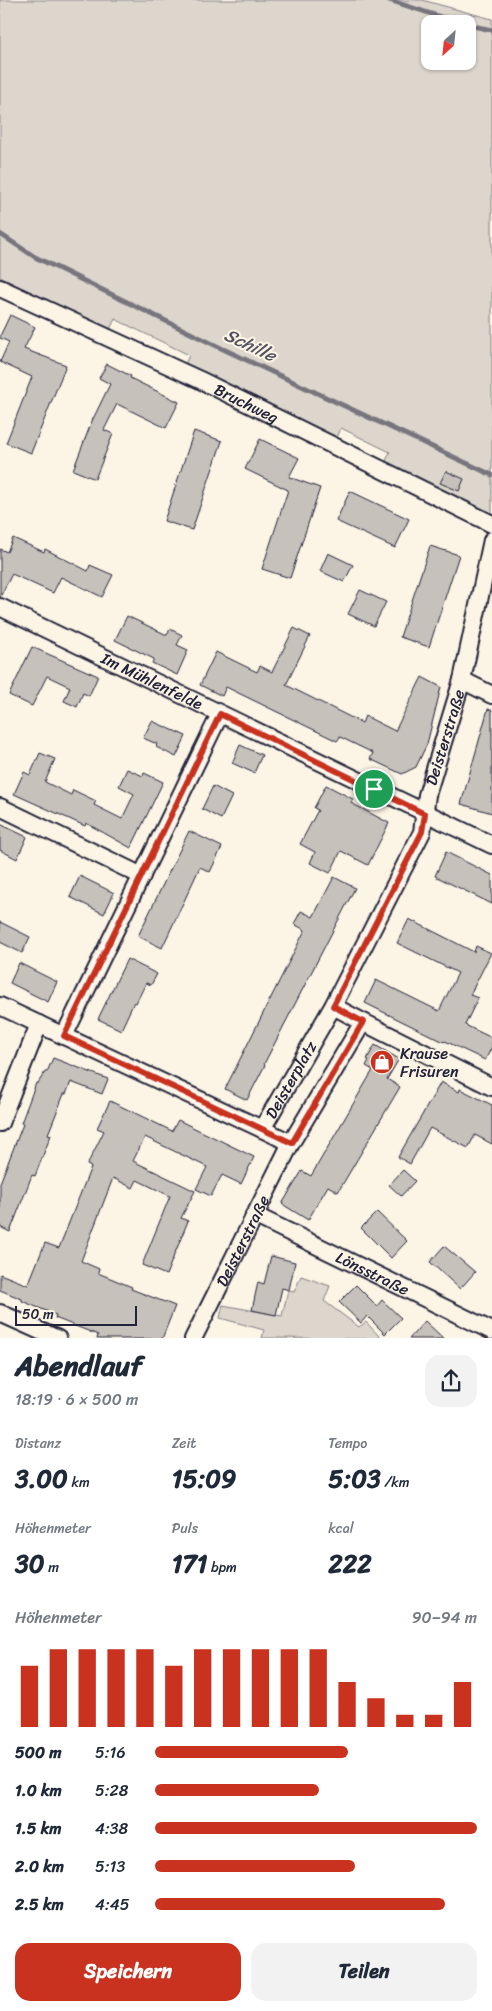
<!DOCTYPE html>
<html lang="de">
<meta charset="utf-8">
<style>
:root{--surface:#fff;--page:#f2f2f3;--text:#1f2937;--muted:#747a83;--accent:#c8321e}
body{margin:0;font-family:Sriracha,sans-serif;background:var(--page);color:var(--text);height:100vh;display:flex;flex-direction:column;font-size:19px;white-space:nowrap}
*{box-sizing:border-box;margin:0}
p{font-size:16px;color:var(--muted)}
.icon{flex:none;width:28px;height:28px;fill:none;stroke:currentColor;stroke-width:2;stroke-linecap:round;stroke-linejoin:round}
.map{position:relative;height:1338px;overflow:hidden}
.details{display:flex;flex-direction:column;background:var(--surface);flex:1}
.details>*{flex:none}
.needle{width:32px;rotate:207deg}
.buttons{position:absolute;left:421px;top:15px;display:grid;gap:10px}
.buttons a{display:grid;place-items:center;width:55px;height:55px;border-radius:10px;background:var(--surface);box-shadow:0 1px 4px #0004;font-size:25px}
.scale{position:absolute;left:15px;bottom:12px;width:122px;box-sizing:border-box;padding-left:5px;border:2px solid #22223b;border-top:0;font-size:14px;line-height:18px;white-space:nowrap;color:#22223b;-webkit-text-stroke:4px #fcf5e5;paint-order:stroke}
.pin{position:absolute;display:grid;place-items:center;width:42px;height:42px;color:#fff;margin:-21px;border:2px solid #fff;border-radius:50%;box-shadow:0 1px 5px #0007}
.round{display:grid;place-items:center;flex:none;width:52px;height:52px;border-radius:15px;background:var(--page)}
.head{display:flex;align-items:center;justify-content:space-between;height:85px;padding:0 15px}
h1{font-size:28px;font-weight:700;line-height:38px}
.figures{display:grid;grid-template-columns:repeat(3,1fr);gap:8px;height:85px;padding:5px 15px}
.figures div{display:grid;align-content:center}
.figures b{font-size:25px;font-weight:700}
.figures small{font-size:14px;font-weight:400}
.figures p{font-size:14px}
.chart{height:140px;padding:10px 15px}
.chart p{display:flex;justify-content:space-between}
.chart svg{width:100%;height:90px;margin-top:5px;stroke:var(--accent);stroke-width:6}
.action{display:flex;gap:10px;margin-top:auto;padding:10px 15px}
.action a{flex:1;height:58px;border-radius:15px;background:var(--accent);color:#fff;font-size:20px;font-weight:700;line-height:58px;text-align:center}
.action a+a{background:var(--page);color:var(--text)}
ul{padding:0 15px;list-style:none;font-size:16px}
li{display:grid;grid-template-columns:80px 60px 1fr;align-items:center;height:38px}
li i{height:12px;border-radius:6px;background:var(--accent)}
.map>svg:first-child{display:block}
</style>
<div class="map">
<svg width="492" height="1339" viewBox="0 0 492 1339">
<rect width="100%" height="100%" fill="#fcf5e5"/>
<filter id="ink" filterUnits="userSpaceOnUse"><feTurbulence type="fractalNoise" baseFrequency=".02" numOctaves="2"/><feDisplacementMap in="SourceGraphic" scale="10" xChannelSelector="R" yChannelSelector="G"/><feConvolveMatrix kernelMatrix="1 2 1 2 8 2 1 2 1" color-interpolation-filters="sRGB"/></filter>
<g filter="url(#ink)">
<path fill="#dcd6cc" stroke="#7f7c84" fill-rule="evenodd" d="M0,0H422L492,19V513L385,463L390,452L341,428L336,440L184,367L189,355L115,319L109,331L0,277ZM430,24H468V61H430Z
M301,1276L330,1286L324,1301L359,1327L366,1322L380,1337L379,1339L262,1338L264,1330L220,1318L223,1305L282,1316L288,1290L294,1292Z"/>
<g fill="none" stroke-linecap="round" stroke-linejoin="round">
<path stroke="#78757e" stroke-width="5" d="M389,0L462,24
M468,25L492,30
M0,234L35,257L221,348L492,475"/>
</g>
<path fill="#c6c1bb" stroke="#22223b" d="M10,315L35,327L24,349L66,365L31,453L6,443L32,377L0,362L9,342L0,338V336Z
M107,364L131,376L130,378L179,402L166,428L117,404L104,430L113,434L95,479L73,470L92,421L110,384L99,378Z
M194,431L222,441L192,530L164,521Z
M260,439L299,458L289,477L320,488L290,578L262,569L288,490L245,469Z
M446,471L464,479L459,491L440,483Z
M350,491L409,519L395,548L336,521Z
M13,538L44,552L45,549L88,571L90,565L113,575L102,597L61,577L53,593L12,574L0,597V549L7,552Z
M430,546L459,555L429,647L400,637Z
M328,553L353,565L344,582L320,571Z
M360,590L386,602L374,626L348,614Z
M127,616L167,635L170,629L182,635L177,645L188,650L177,675L152,663L154,659L115,640Z
M294,628L310,636L286,685L362,723L365,716L395,731L422,677L441,687L427,744L416,767L402,774L370,759L373,753L340,737L337,741L226,687L222,696L200,685L216,652L257,672L260,666L272,672Z
M32,647L98,676L89,696L83,693L77,707L64,701L70,687L47,676L32,706L9,695Z
M488,709L492,710V813L461,804Z
M152,721L186,736L176,757L156,747L157,744L143,738Z
M240,745L262,755L254,773L232,763Z
M40,753L55,759L45,782L71,795L73,790L96,801L94,805L122,819L134,794L119,786L127,769L143,776L144,773L163,782L131,848L86,823L85,826L14,794L24,772L30,775Z
M326,785L353,799L351,803L389,823L368,865L341,851L330,873L310,863L315,852L300,844L318,810L314,808Z
M213,786L232,796L221,819L202,809Z
M0,824L27,837L17,859L0,850Z
M189,831L222,847L210,872L200,867L162,948L138,936Z
M446,852L492,875V904L435,876Z
M80,876L114,893L104,914L70,897Z
M334,877L355,888L264,1064L265,1065L247,1100L225,1089L305,930L294,924L301,911L313,917Z
M409,919L474,952L476,946L491,953L470,995L478,998L465,1025L492,1038V1047L485,1060L445,1041L444,1042L365,1003L376,980L439,1011L458,973L397,943Z
M0,922L30,937L22,953L0,942Z
M127,959L157,974L151,985L146,983L136,1003L134,1002L121,1030L98,1019Z
M19,963L57,982L48,1002L10,983Z
M375,1045L399,1059L387,1079L400,1087L338,1192L328,1186L308,1220L282,1204L302,1171L311,1176L373,1070L366,1066L369,1060L367,1059Z
M53,1058L108,1079L102,1094L71,1082L66,1094H64L48,1134L51,1135L35,1176L32,1175L10,1232L0,1227V1183L23,1124L21,1123L36,1083H38L45,1072H47Z
M441,1082L459,1092L460,1089L492,1105V1144L475,1135L468,1148L430,1128L410,1164L398,1157Z
M110,1101L172,1131L178,1120L254,1157L241,1184L222,1175L211,1196L196,1189L207,1167L145,1137L133,1161L195,1191L181,1218L188,1221L166,1275L142,1265L170,1196L137,1180L133,1188L113,1178L81,1261L99,1269L98,1273L132,1287L131,1289L175,1306L162,1339H97L98,1335L55,1318L56,1315L22,1301V1299L0,1290V1274L28,1285L45,1243L59,1248L91,1167L87,1165L104,1131L97,1128Z
M403,1170L415,1181L401,1196L389,1185Z
M377,1212L407,1241L391,1258L361,1228Z
M444,1246L475,1272L460,1289L430,1262Z
M271,1256L295,1262L289,1290L282,1288L276,1315L252,1310L258,1282L264,1284Z
M356,1285L377,1306L382,1300L401,1318L385,1334L367,1316L361,1323L339,1302Z
M425,1321L444,1339H409Z"/>
<g fill="none" stroke-linecap="round" stroke-linejoin="round">
<g stroke="#22223b" stroke-width="20">
<g id="minor">
<path id="s1" d="M0,288L200,380L492,524"/>
<path id="s2" d="M0,607L492,845"/>
<path d="M462,680L492,695"/>
<path d="M0,807L142,876"/>
<path d="M0,1006L262,1129"/>
<path id="s3" d="M333,1006L363,1022L291,1143L262,1129L333,1006L422,832L427,795L462,680L492,540"/>
<path d="M363,1022L492,1087"/>
<path d="M64,1036L220,714"/>
<path d="M0,1123L39,1024"/>
<path id="s4" d="M254,1215L492,1331"/>
<path d="M0,1313L58,1339"/>
<path id="s5" d="M193,1339L291,1143"/>
</g>
</g>
<use href="#minor" stroke="#fcf5e5" stroke-width="16"/>
</g>
</g>
<g fill="none" stroke-linecap="round" stroke-linejoin="round" filter="url(#ink)">
<g stroke="#fff" stroke-width="10">
<path id="route" d="M220,714L425,814L422,832L333,1006L363,1022L292,1143L64,1036Z"/>
</g>
<use href="#route" stroke="#c8321e" stroke-width="6"/>
</g>
<defs>
<g id="shop-disc" transform="scale(1.25)"><circle r="9.5" fill="#c8321e" stroke="#fcf5e5"/><path d="M-5-2.5h2.3a2.7 3.5 0 0 1 5.4 0H5L5.5 6h-11ZM-1.5-2.5h3a1.5 2.3 0 0 0-3 0Z" fill="#fff"/></g>
</defs>
<g fill-rule="evenodd">
<use href="#shop-disc" x="382" y="1062"/>
</g>
<g text-anchor="middle" stroke-width="4" stroke-linejoin="round" paint-order="stroke">
<g font-size="16" fill="#22223b" stroke="#fcf5e5">
<text dy="6" stroke="none"><textPath href="#s1" startOffset="272">Bruchweg</textPath></text>
<text dy="6" stroke="none"><textPath href="#s2" startOffset="169">Im Mühlenfelde</textPath></text>
<text dy="6" stroke="none"><textPath href="#s3" startOffset="642">Deisterstraße</textPath></text>
<text dy="6" stroke="none"><textPath href="#s3" startOffset="264">Deisterplatz</textPath></text>
<text dy="6" stroke="none"><textPath href="#s5" startOffset="110">Deisterstraße</textPath></text>
<text dy="6" stroke="none"><textPath href="#s4" startOffset="132">Lönsstraße</textPath></text>
</g>
<g font-size="16" fill="#22223b" stroke="#fcf5e5" text-anchor="start">
<text x="400" y="1059">Krause<tspan x="400" dy="18">Frisuren</tspan></text>
</g>
<g font-size="18" font-style="italic" fill="#545362" stroke="#fcf5e5">
<text transform="translate(250 345) rotate(25)" y="6">Schille</text>
</g>
</g>
</svg>
<div class="buttons">
<a><svg class="needle" viewBox="-14 -14 28 28"><path d="M0-13l5 13h-10z" fill="#e53935"/><path d="M0 13l5-13h-10z" fill="#747a83"/></svg></a>
</div>
<div class="scale">50 m</div>
<div class="pin" style="left:374px;top:789px;background:#1e9e55"><svg class="icon" aria-label="arrive" viewBox="0 0 24 24"><path d="M6 21V4h12l-3 4 3 4H6"/></svg></div>
</div>
<section class="details">
<div class="head"><div><h1>Abendlauf</h1><p>18:19 · 6 × 500 m</p></div><a class="round"><svg class="icon" aria-label="share" viewBox="0 0 24 24"><path d="M12 15V3M7 8l5-5 5 5M5 13v7h14v-7"/></svg></a></div>
<div class="figures">
<div><p>Distanz</p><b>3.00<small> km</small></b></div>
<div><p>Zeit</p><b>15:09</b></div>
<div><p>Tempo</p><b>5:03<small> /km</small></b></div>
</div>
<div class="figures">
<div><p>Höhenmeter</p><b>30<small> m</small></b></div>
<div><p>Puls</p><b>171<small> bpm</small></b></div>
<div><p>kcal</p><b>222</b></div>
</div>
<div class="chart"><p><span>Höhenmeter</span>90–94 m</p>
<svg viewBox="0 0 160 44" preserveAspectRatio="none"><path d="M5 44V14M15 44V6M25 44V6M35 44V6M45 44V6M55 44V14M65 44V6M75 44V6M85 44V6M95 44V6M105 44V6M115 44V22M125 44V30M135 44V38M145 44V38M155 44V22"/></svg>
</div>
<ul>
<li><b>500 m</b>5:16<i style="width:60%"></i></li>
<li><b>1.0 km</b>5:28<i style="width:51%"></i></li>
<li><b>1.5 km</b>4:38<i style="width:100%"></i></li>
<li><b>2.0 km</b>5:13<i style="width:62%"></i></li>
<li><b>2.5 km</b>4:45<i style="width:90%"></i></li>
</ul>
<div class="action"><a>Speichern</a><a>Teilen</a></div>
</section>
